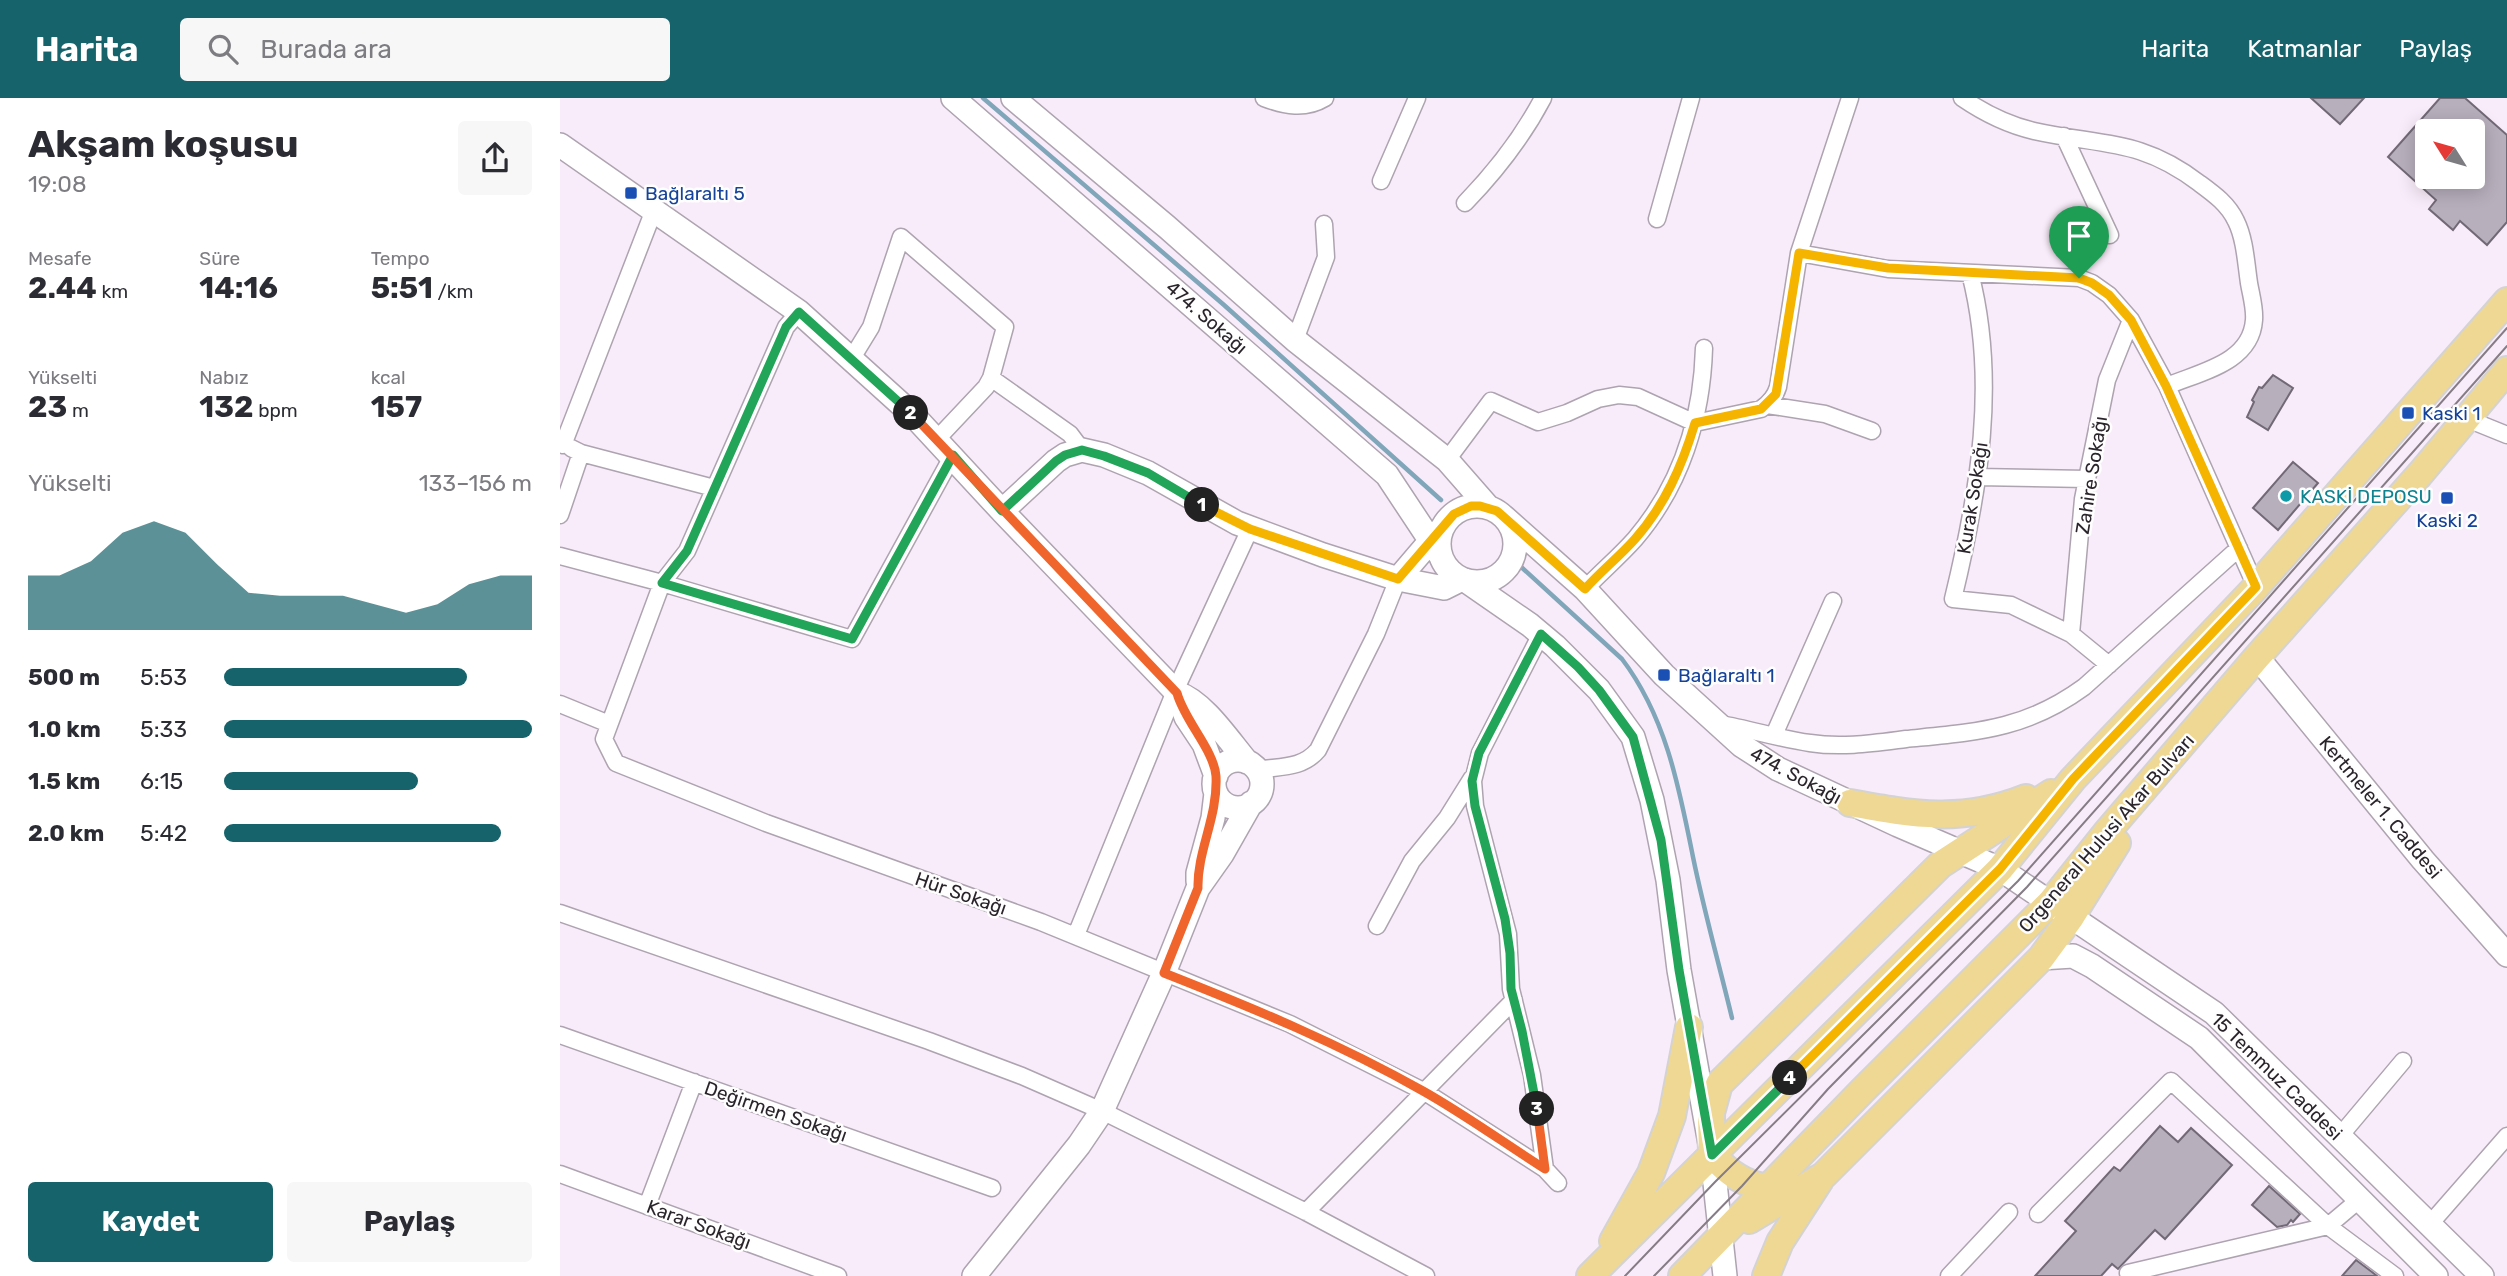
<!DOCTYPE html>
<html lang="tr">
<meta charset="utf-8">
<style>
:root{--surface:#fff;--page:#f7f7f7;--text:#2b2b33;--muted:#7c7c81;--accent:#16636c}
body{margin:0;font-family:Rubik,sans-serif;background:var(--page);color:var(--text);height:100vh;display:flex;flex-direction:column;font-size:26px;white-space:nowrap}
*{box-sizing:border-box;margin:0}
p{font-size:23px;color:var(--muted)}
.icon{flex:none;width:38px;height:38px;fill:none;stroke:currentColor;stroke-width:2;stroke-linecap:round;stroke-linejoin:round}
.map{position:relative;flex:1;overflow:hidden}
.panel{display:flex;flex-direction:column;background:var(--surface);width:560px}
.panel>*{flex:none}
.needle{width:46px;rotate:307deg}
.fabs{position:absolute;left:1855px;top:21px;display:grid;gap:14px}
.fabs a{display:grid;place-items:center;width:70px;height:70px;border-radius:7px;background:var(--surface);box-shadow:0 4px 18px #0003;font-size:35px}
.pin{position:absolute;display:grid;place-items:center;width:60px;height:60px;color:#fff;margin:-72px -30px;border-radius:50% 50% 50% 0;rotate:-45deg;box-shadow:0 0 7px #0007}
.pin .icon{rotate:45deg}
.km{position:absolute;width:35px;height:35px;margin:-18px;border-radius:50%;background:#222;color:#fff;font-size:19px;line-height:35px;text-align:center}
.round{display:grid;place-items:center;flex:none;width:74px;height:74px;border-radius:7px;background:var(--page)}
.headline{display:flex;align-items:center;justify-content:space-between;height:119px;padding:0 28px}
h1{font-size:38px;font-weight:700;line-height:52px}
.metrics{display:grid;grid-template-columns:repeat(3,1fr);gap:10px;height:119px;padding:7px 28px}
.metrics div{display:grid;align-content:center}
.metrics b{font-size:30px;font-weight:700}
.metrics small{font-size:19px;font-weight:400}
.metrics p{font-size:19px}
.chart{height:196px;padding:14px 28px}
.chart p{display:flex;justify-content:space-between}
.chart svg{width:100%;height:126px;margin-top:7px;fill:var(--accent);opacity:.7}
.action{display:flex;gap:14px;margin-top:auto;padding:14px 28px}
.action a{flex:1;height:80px;border-radius:7px;background:var(--accent);color:#fff;font-size:28px;font-weight:700;line-height:80px;text-align:center}
.action a+a{background:var(--page);color:var(--text)}
ul{padding:0 28px;list-style:none;font-size:23px}
li{display:grid;grid-template-columns:112px 84px 1fr;align-items:center;height:52px}
li i{height:18px;border-radius:9px;background:var(--accent)}
header{display:flex;align-items:center;gap:42px;box-sizing:border-box;height:98px;padding:0 35px;background:var(--accent);color:#fff}
header strong{font-size:33px}
nav{display:flex;gap:38px;margin-inline-start:auto;font-size:24px}
.search{width:490px;height:63px;background:var(--page);display:flex;align-items:center;gap:18px;box-sizing:border-box;padding:0 24px;border-radius:7px;color:var(--muted);font-size:26px}
main{display:flex;flex:1;min-height:0}
.map>svg:first-child{display:block}
</style>
<header>
<strong>Harita</strong>
<div class="search"><svg class="icon" aria-label="search" viewBox="0 0 24 24"><circle cx="10" cy="10" r="6"/><path d="M15 15l6 6"/></svg>Burada ara</div>
<nav><a>Harita</a><a>Katmanlar</a><a>Paylaş</a></nav>
</header>
<main>
<section class="panel">
<div class="headline"><div><h1>Akşam koşusu</h1><p>19:08</p></div><a class="round"><svg class="icon" aria-label="share" viewBox="0 0 24 24"><path d="M12 15V3M7 8l5-5 5 5M5 13v7h14v-7"/></svg></a></div>
<div class="metrics">
<div><p>Mesafe</p><b>2.44<small> km</small></b></div>
<div><p>Süre</p><b>14:16</b></div>
<div><p>Tempo</p><b>5:51<small> /km</small></b></div>
</div>
<div class="metrics">
<div><p>Yükselti</p><b>23<small> m</small></b></div>
<div><p>Nabız</p><b>132<small> bpm</small></b></div>
<div><p>kcal</p><b>157</b></div>
</div>
<div class="chart"><p><span>Yükselti</span>133–156 m</p>
<svg viewBox="0 0 160 44" preserveAspectRatio="none"><path d="M0 44V25L10 25L20 20L30 10L40 6L50 10L60 21L70 31L80 32L90 32L100 32L110 35L120 38L130 35L140 28L150 25L160 25V44z"/></svg>
</div>
<ul>
<li><b>500 m</b>5:53<i style="width:79%"></i></li>
<li><b>1.0 km</b>5:33<i style="width:100%"></i></li>
<li><b>1.5 km</b>6:15<i style="width:63%"></i></li>
<li><b>2.0 km</b>5:42<i style="width:90%"></i></li>
</ul>
<div class="action"><a>Kaydet</a><a>Paylaş</a></div>
</section>
<div class="map">
<svg width="1947" height="1178" viewBox="0 0 1947 1178">
<rect width="100%" height="100%" fill="#f9ecfa"/>
<g fill="none" stroke-linecap="round" stroke-linejoin="round">
<path stroke="#80a6ba" stroke-width="4.5" d="M423,0L664,207L881,402
M959,467L1062,561C1106,619 1119,689 1133,759C1144,813 1159,866 1172,920"/>
</g>
<path fill="#b8afbd" stroke="#716976" stroke-width="2" fill-rule="evenodd" d="M1751,0H1804L1780,26Z
M1880,0H1905L1947,37V124L1927,147L1900,123L1893,132L1869,111L1876,102L1828,59ZM1867,33H1913V79H1867Z
M1713,277L1733,290L1708,332L1687,319L1694,304L1692,302L1699,289L1702,290Z
M1733,364L1758,385L1718,432L1693,410Z
M1600,1028L1618,1044L1631,1030L1672,1067L1605,1141L1595,1132L1558,1171L1552,1166L1541,1178H1475L1516,1133L1505,1123L1554,1069L1560,1073Z
M1709,1088L1740,1116L1733,1124L1731,1122L1727,1127L1717,1129L1692,1107Z
M1796,1162L1812,1174L1817,1178H1782Z"/>
<g fill="none" stroke-linecap="round" stroke-linejoin="round">
<g stroke="#aea3b0" stroke-width="19">
<path id="street" d="M704,0C725,8 745,12 765,0
M1402,0C1424,15 1448,27 1474,33C1541,48 1580,40 1639,85C1654,96 1668,106 1676,123C1685,141 1686,165 1689,185C1691,197 1695,210 1694,222C1691,265 1640,274 1607,288
M1504,38L1550,137
M821,83L857,0
M905,105C936,73 962,40 983,0
M1097,121L1131,0
M1239,155L1328,171L1519,180L1532,185L1549,197L1571,222L1607,288L1696,489
M1410,175C1438,283 1419,394 1393,501L1451,507L1511,536L1549,567
M239,214L226,229L127,453L102,485L292,541L393,357
M735,242L766,159L764,126
M292,260L311,229L341,139L445,229L431,280L426,289L377,341
M431,280L510,336L522,352
M1207,307L1265,316L1312,333
M1905,320L1947,337
M3,347L94,112
M21,355L154,390
M887,362L931,303L978,324L1007,315L1038,301L1059,297L1078,299L1135,325L1201,311C1210,305 1215,299 1218,289L1239,155L1290,0
M1417,379L1527,381
M0,417L21,355L11,350
M0,458L102,485L44,641L56,665L206,725L481,824L730,926L865,994L985,1071L998,1085
M1025,491C1041,474 1059,459 1075,441C1121,387 1142,320 1144,250
M981,536L920,655L913,683L915,708L948,836L951,891L972,977L985,1071
M1511,536L1523,401L1547,282L1571,222
M0,606L49,626
M1160,626C1190,631 1220,641 1250,645C1282,650 1314,645 1346,641C1416,634 1465,632 1524,589L1679,450
M1214,637L1273,503
M697,672C720,668 742,671 758,652L816,536L838,481
M0,815L369,943L462,978L542,1013L746,1114L866,1178
M817,828L852,763L887,720L912,680
M516,837L615,593L690,431
M0,937L432,1090
M1780,1038L1843,963
M0,1076L278,1178
M87,1108L134,984
M746,1114L954,902
M1478,1116L1611,983L1768,1128L1835,1178
M1870,1126L1947,1038
M1568,1175L1768,1128L1800,1101
M1389,1178L1449,1114"/>
</g>
<g stroke="#aea3b0" stroke-width="26">
<path id="secondary" d="M393,0L827,377L880,457
M453,0L607,129L735,242L887,362L929,410
M0,47L239,214L353,317L442,413L496,363L505,357L522,352L544,357L588,375L677,425L763,457L838,481L884,490L902,481
M879 446a38 38 0 1 1 76 0a38 38 0 1 1-76 0Z
M442,413L617,595C644,604 669,643 687,664
M944,419L1025,491L1104,577L1181,647L1218,671L1338,727L1440,771L1654,915L1922,1178
M838,481L879,433
M905,482L970,527L995,548L1039,592L1073,639L1092,702L1108,782L1119,872L1152,1057L1165,1178
M1697,559L1863,762L1947,857
M617,595L626,619L644,646L656,678
M654 686a24 24 0 1 1 48 0a24 24 0 1 1-48 0Z
M638,783V775L653,720L656,695
M1481,860L1513,858L1532,868L1639,940L1876,1178
M414,1178L519,1047L542,1013L604,875L638,790L662,756L691,705"/>
</g>
<g stroke="#d4d3d4" stroke-width="30">
<path id="primary" d="M1290,705C1355,717 1403,725 1466,700
M1208,1090C1184,1087 1168,1074 1152,1057L1151,1015L1159,986L1380,767L1491,695
M1189,1122L1263,1078L1481,860L1511,819L1557,745
M1053,1143L1091,1075L1112,1018L1129,929
M1030,1178L1440,771L1513,681L1696,489L1947,203
M1122,1178L1302,993L1490,805L1546,735L1697,559L1860,376L1947,272
M1206,1178L1220,1144L1260,1082"/>
</g>
<use href="#street" stroke="#fff" stroke-width="16"/>
<use href="#secondary" stroke="#fff" stroke-width="23"/>
<use href="#primary" stroke="#efd893" stroke-width="26"/>
<path stroke="#857c85" stroke-width="2" d="M1065,1178L1155,1084L1458,783L1947,230
M1094,1178L1182,1088L1268,991L1467,789L1947,248"/>
</g>
<g fill="none" stroke-linecap="round" stroke-linejoin="round">
<g stroke="#fff" stroke-width="14">
<path id="split-1" d="M642,407L690,431L838,481L894,416L911,408H920L937,413L1025,491C1041,473 1059,459 1075,441C1105,407 1122,368 1135,325L1201,311L1216,296L1239,155L1328,170L1519,180"/>
</g>
<g stroke="#fff" stroke-width="14">
<path id="split-2" d="M351,315L239,214L226,229L127,453L102,485L292,541L393,357L442,413L496,363L505,357L522,352L544,358L588,375L642,407"/>
</g>
<g stroke="#fff" stroke-width="14">
<path id="split-3" d="M351,315L617,595C624,622 654,652 656,678C658,719 637,753 638,790L604,875C693,910 780,946 863,993C904,1016 944,1045 985,1071L977,1011"/>
</g>
<g stroke="#fff" stroke-width="14">
<path id="split-4" d="M977,1011L962,933L951,891L950,855L945,821L915,708L912,683L919,655L981,536L1018,569L1039,592L1073,639L1101,742L1119,872L1152,1057L1230,980"/>
</g>
<g stroke="#fff" stroke-width="14">
<path id="split-5" d="M1230,980L1440,771L1513,681L1696,489L1606,288L1571,222L1549,197L1532,185L1519,180"/>
</g>
<use href="#split-1" stroke="#f5b400" stroke-width="9"/>
<use href="#split-2" stroke="#22a559" stroke-width="9"/>
<use href="#split-3" stroke="#f0652b" stroke-width="9"/>
<use href="#split-4" stroke="#22a559" stroke-width="9"/>
<use href="#split-5" stroke="#f5b400" stroke-width="9"/>
</g>
<g fill="#1a4fb4" stroke="#fefefe" stroke-width="2.5">
<rect x="64" y="88" width="14" height="14" rx="3.5"/>
<rect x="1841" y="308" width="14" height="14" rx="3.5"/>
<rect x="1880" y="393" width="14" height="14" rx="3.5"/>
<rect x="1097" y="570" width="14" height="14" rx="3.5"/>
</g>
<circle fill="#0f9aa8" stroke="#fefefe" stroke-width="2.5" cx="1726" cy="398" r="7"/>
<g text-anchor="middle" stroke-width="5" stroke-linejoin="round" paint-order="stroke">
<g font-size="19" fill="#164399" stroke="#fefefe" text-anchor="start">
<text x="85" y="102">Bağlaraltı 5</text>
<text x="1862" y="322">Kaski 1</text>
<text x="1887" y="429" text-anchor="middle">Kaski 2</text>
<text x="1118" y="584">Bağlaraltı 1</text>
</g>
<g font-size="19" fill="#2a252a" stroke="#fefefe">
<text transform="translate(647 219) rotate(41)" y="7">474. Sokağı</text>
<text transform="translate(1531 377) rotate(-81)" y="7">Zahire Sokağı</text>
<text transform="translate(1412 400) rotate(-81)" y="7">Kurak Sokağı</text>
<text transform="translate(1236 677) rotate(28)" y="7">474. Sokağı</text>
<text transform="translate(1821 709) rotate(50)" y="7">Kertmeler 1. Caddesi</text>
<text transform="translate(1546 735) rotate(-49)" y="7">Orgeneral Hulusi Akar Bulvarı</text>
<text transform="translate(401 795) rotate(19)" y="7">Hür Sokağı</text>
<text transform="translate(1717 978) rotate(44)" y="7">15 Temmuz Caddesi</text>
<text transform="translate(216 1013) rotate(19)" y="7">Değirmen Sokağı</text>
<text transform="translate(139 1126) rotate(20)" y="7">Karar Sokağı</text>
</g>
<g font-size="19" fill="#0d838f" stroke="#fefefe" text-anchor="start">
<text x="1740" y="405">KASKİ DEPOSU</text>
</g>
</g>
</svg>
<div class="fabs">
<a><svg class="needle" viewBox="-14 -14 28 28"><path d="M0-13l5 13h-10z" fill="#e53935"/><path d="M0 13l5-13h-10z" fill="#7c7c81"/></svg></a>
</div>
<div class="pin" style="left:1519px;top:180px;background:#1e9e55"><svg class="icon" aria-label="arrive" viewBox="0 0 24 24"><path d="M6 21V4h12l-3 4 3 4H6"/></svg></div>
<b class="km" style="left:642px;top:407px">1</b>
<b class="km" style="left:351px;top:315px">2</b>
<b class="km" style="left:977px;top:1011px">3</b>
<b class="km" style="left:1230px;top:980px">4</b>
</div>
</main>
